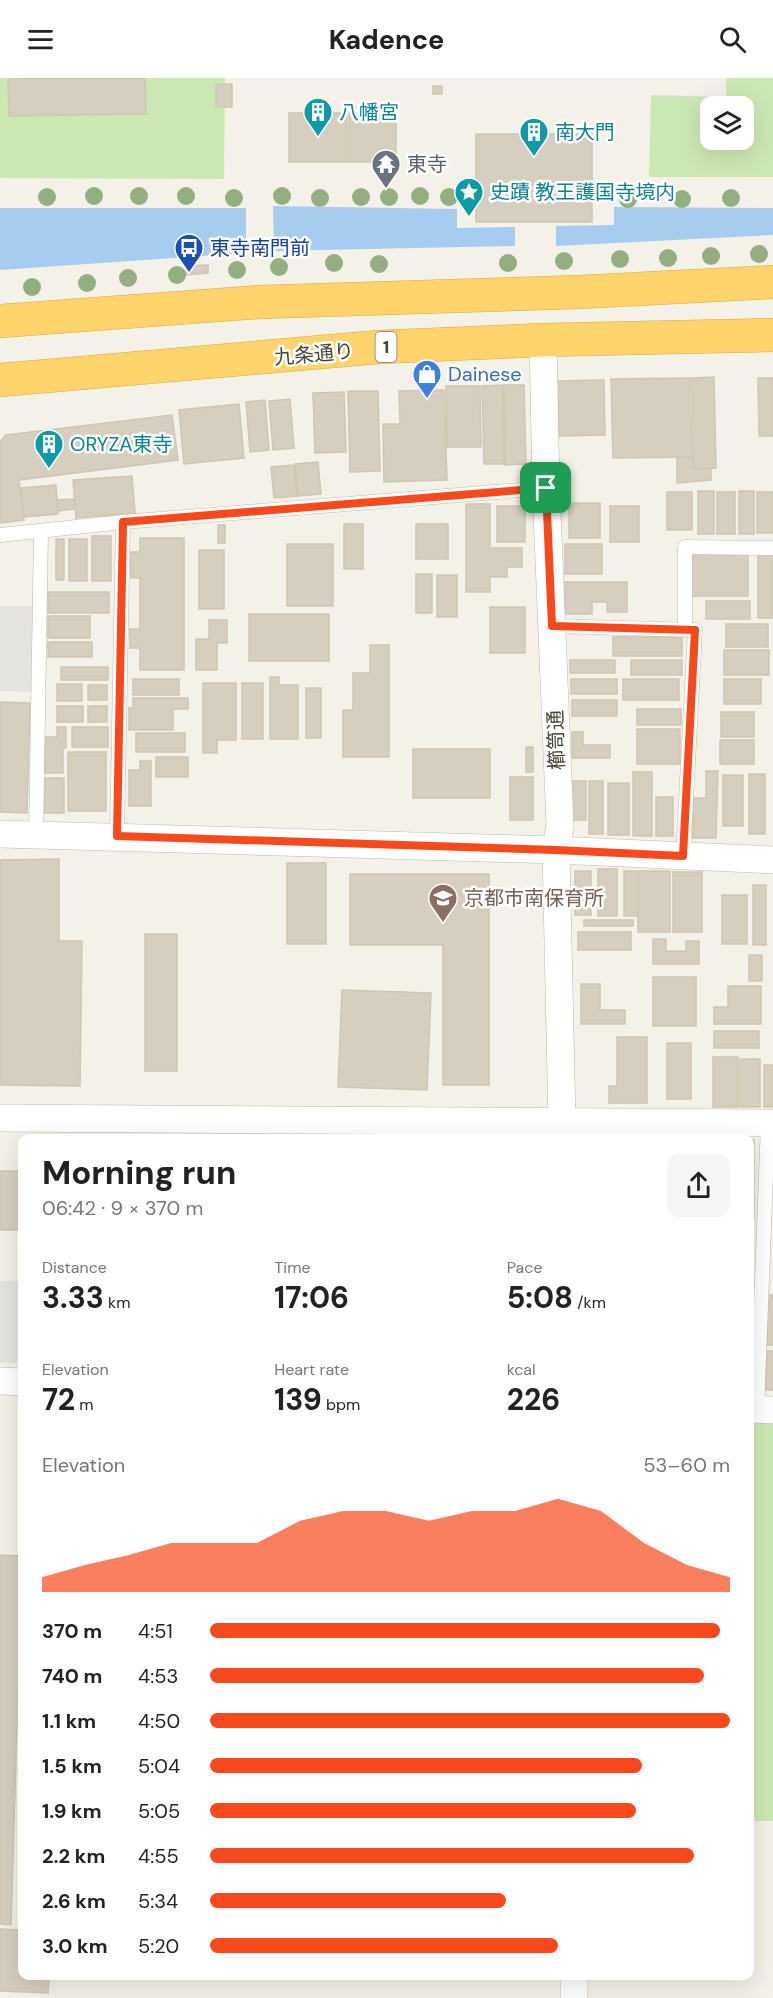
<!DOCTYPE html>
<meta charset="utf-8">
<style>
:root{--surface:#fff;--page:#f6f6f6;--text:#222;--muted:#767676;--accent:#f7491c}
body{margin:0;font-family:"DM Sans","Noto Sans JP",sans-serif;background:var(--page);color:var(--text);height:100vh;display:flex;flex-direction:column;font-size:22px;white-space:nowrap}
*{box-sizing:border-box;margin:0}
p{font-size:20px;color:var(--muted)}
.icon{flex:none;width:33px;height:33px;fill:none;stroke:currentColor;stroke-width:2;stroke-linecap:round;stroke-linejoin:round}
.map{position:relative;flex:1;overflow:hidden}
.drawer{position:absolute;left:18px;top:1056px;width:736px;height:846px;display:flex;flex-direction:column;background:var(--surface);border-radius:12px;box-shadow:0 6px 24px #0002}
.drawer>*{flex:none}
.fabs{position:absolute;left:700px;top:18px;display:grid;gap:12px}
.fabs a{display:grid;place-items:center;width:54px;height:54px;border-radius:12px;background:var(--surface);box-shadow:0 6px 24px #0002;font-size:30px}
.pin{position:absolute;display:grid;place-items:center;width:51px;height:51px;color:#fff;margin:-26px;border-radius:12px;box-shadow:0 3px 9px #0006}
.round{display:grid;place-items:center;flex:none;width:63px;height:63px;border-radius:12px;background:var(--page)}
.headline{display:flex;align-items:center;justify-content:space-between;height:102px;padding:0 24px}
h1{font-size:33px;font-weight:700;line-height:45px}
.metrics{display:grid;grid-template-columns:repeat(3,1fr);gap:9px;height:102px;padding:6px 24px}
.metrics div{display:grid;align-content:center}
.metrics b{font-size:30px;font-weight:700}
.metrics small{font-size:16px;font-weight:400}
.metrics p{font-size:16px}
.chart{height:168px;padding:12px 24px}
.chart p{display:flex;justify-content:space-between}
.chart svg{width:100%;height:108px;margin-top:6px;fill:var(--accent);opacity:.7}
ul{padding:0 24px;list-style:none;font-size:20px}
li{display:grid;grid-template-columns:96px 72px 1fr;align-items:center;height:45px}
li i{height:15px;border-radius:8px;background:var(--accent)}
header{display:flex;justify-content:space-between;align-items:center;height:78px;padding:0 24px;background:var(--surface);font-size:27px;font-weight:700}
.map>svg:first-child{display:block}
</style>
<header><svg class="icon" aria-label="menu" viewBox="0 0 24 24"><path d="M4 6h16M4 12h16M4 18h16"/></svg>Kadence<svg class="icon" aria-label="search" viewBox="0 0 24 24"><circle cx="10" cy="10" r="6"/><path d="M15 15l6 6"/></svg></header>
<div class="map">
<svg width="773" height="1920" viewBox="0 0 773 1920">
<rect width="100%" height="100%" fill="#f4f1e8"/>
<path fill="#cce8b2" fill-rule="evenodd" d="M0,0H225L224,101L0,100Z
M726,0H773V99H649L651,17L726,19ZM744,28V62H711V28Z
M379,1058L526,1060H527H379Z
M750,1345L773,1346V1743H750Z"/>
<path fill="#e5e3e0" d="M0,528H34L32,614L0,613Z
M0,1203H22V1285H0Z"/>
<path fill="#a6cdf0" d="M273,128L457,131V150L515,149V168L274,173Z
M614,129L773,130V157L556,168V148L614,147Z
M0,130H246V175L0,192Z"/>
<path fill="#d6cebe" stroke="#d0c6b1" stroke-width="1.5" d="M8,0H145L146,36L9,38Z
M228,6H232V29H216V7Z
M433,8H442V16H433Z
M289,35H347V84H289Z
M349,35H396V84H349Z
M476,56H592V144H476Z
M208,187V195L186,197L185,188Z
M714,299L716,390L694,391L692,300Z
M690,300L692,379L613,380L611,301Z
M758,300H773V358H759Z
M604,302L605,357L559,358L557,303Z
M503,307L504,386H484L482,308Z
M504,307H524L526,386L505,387Z
M446,308H480L481,369H447Z
M444,312L447,402L384,404L383,346H400L399,313Z
M348,313H378L380,393L350,394Z
M344,314L346,374L315,375L313,315Z
M290,321L294,370L273,372L269,323Z
M265,322L269,372L250,374L246,324Z
M239,326L244,380L184,386L179,332Z
M172,337L178,382L19,402L24,442L0,445V364L6,357Z
M677,379H693L694,391H711V402L677,405Z
M318,384L321,416L298,418L295,386Z
M294,387L297,418L274,420L271,389Z
M132,398L135,435L76,440L73,402Z
M56,407L58,436L24,439L21,410Z
M698,413H714V456H698Z
M739,413H754V456H739Z
M667,414H692V452H667Z
M717,414H735V456H717Z
M757,414H773V455H757Z
M74,421L75,431L58,433L57,422Z
M569,425H600V460H569Z
M466,426H490V470H522V489H507V499H490V514H466Z
M497,428H525V464H497Z
M610,428H639V464H610Z
M344,446H363V491H344Z
M416,446H448V481H416Z
M218,447H225V465H218Z
M92,458H111V503H92Z
M140,460H184V592H140V570H130V551H140V500H131V474H140Z
M56,461H64V502H56Z
M69,461H87V503H69Z
M287,466H333V528H287Z
M565,466H602V496H565Z
M199,472H224V531H199Z
M687,475H748V518H687Z
M758,475H772V540H758Z
M416,496H432V535H416Z
M437,497H457V539H437Z
M565,504H627V534H607V524H592V536H565Z
M48,514H109V535H48Z
M706,523H750V541H706Z
M490,529H525V575H490Z
M249,536H329V583H249Z
M48,538H90V560H48Z
M209,542H227V565H217V592H196V561H209Z
M726,546H768V569H726Z
M613,559H682V578H613Z
M48,564H92V579H48Z
M370,567H389V679H343V632H353V595H370Z
M724,572H769V597H724Z
M570,582H615V595H570Z
M631,582H682V597H631Z
M61,589H108V602H61Z
M270,599H279V607H298V661H270Z
M133,601H179V617H133Z
M571,601H617V616H571Z
M623,601H679V622H623Z
M724,601H761V626H724Z
M203,605H236V662H217V675H203Z
M242,605H263V661H242Z
M57,606H82V623H57Z
M88,607H107V622H88Z
M306,610H321V660H306Z
M133,620H188V631H173V652H129V630H133Z
M572,622H617V638H572Z
M0,624L30,625L27,735L0,734Z
M57,628H83V644H57Z
M88,628H107V644H88Z
M637,631H681V647H637Z
M721,634H754V659H721Z
M57,649H66V670H63V695H45V659H57Z
M72,649H108V669H72Z
M637,651H680V686H637Z
M572,654H583V667H610V680H572Z
M136,655H185V674H136Z
M720,662H754V686H720Z
M526,669H533V694H526Z
M413,671H490V720H413Z
M68,674H106V733H68Z
M156,679H188V699H156Z
M140,683H151V728H129V692H140Z
M706,693H718L716,760H693V720H706Z
M633,694H652V758H633Z
M749,696H765V756H749Z
M723,697H743V748H723Z
M510,699H533V742H510Z
M45,700H64V735H45Z
M570,703H586V742H570Z
M589,703H603V756H589Z
M608,705H629V757H608Z
M656,719H673V758H656Z
M59,781V863H82L80,1008L0,1007V782Z
M287,785H326V866H287Z
M598,791H617V838H598Z
M575,793H591V837H575Z
M624,793H638V838H624Z
M638,793H670V854H638Z
M673,794H702V854H673Z
M350,796H489V1007H443V867H350Z
M753,807H766V867H753Z
M722,817H747V866H722Z
M584,842H633V848H584Z
M578,854H631V872H578Z
M145,856H177V993H145Z
M653,861H666V873H686V863H699V886H653Z
M749,877H762V903H749Z
M653,899H696V948H653Z
M581,906H600V932H625V946H581Z
M728,908H761V946H714V929H728Z
M342,912L431,915L427,1012L338,1009Z
M714,953H759V970H714Z
M617,959H647V1025H609V1008H617Z
M667,965H691V1021H667Z
M713,979H738V1029H713Z
M740,981H760V1029H740Z
M764,987H773V1029H764Z
M750,1062H754V1142H750Z
M0,1093H22V1152H0Z
M767,1217H773V1267H767Z
M766,1273H773V1312H766Z
M0,1477L22,1478L11,1847L0,1846Z
M0,1851L22,1852V1898H49L48,1915L0,1913Z"/>
<g fill="none" stroke-linecap="round" stroke-linejoin="round">
<g stroke="#bfb9ab" stroke-width="15">
<path id="lane" d="M0,457L123,444L546,410
M552,548L695,552L683,778
M685,551V469L773,470
M36,756L41,453
M117,758L123,444
M757,1331L768,1045"/>
</g>
<g stroke="#bfb9ab" stroke-width="28">
<path id="street" d="M543,262L546,410L560,747L556,772L562,1044L566,1060
M0,756L556,772L773,782
M0,1040L773,1045
M0,1303L22,1304
M750,1331L773,1332
M574,1920V1898"/>
</g>
<g stroke="#dcaa3a" stroke-width="34">
<path id="highway" d="M0,243L260,224L579,214L773,204
M0,302L379,269L543,262L773,257"/>
</g>
<use href="#lane" stroke="#fff" stroke-width="14"/>
<use href="#street" stroke="#fff" stroke-width="27"/>
<use href="#highway" stroke="#fcd46b" stroke-width="33"/>
</g>
<g fill="#93af80">
<circle cx="94" cy="118" r="9"/>
<circle cx="139" cy="118" r="9"/>
<circle cx="186" cy="118" r="9"/>
<circle cx="282" cy="118" r="9"/>
<circle cx="420" cy="118" r="9"/>
<circle cx="47" cy="119" r="9"/>
<circle cx="361" cy="119" r="9"/>
<circle cx="389" cy="119" r="9"/>
<circle cx="449" cy="119" r="9"/>
<circle cx="234" cy="120" r="9"/>
<circle cx="320" cy="120" r="9"/>
<circle cx="731" cy="120" r="9"/>
<circle cx="628" cy="121" r="9"/>
<circle cx="682" cy="121" r="9"/>
<circle cx="759" cy="176" r="9"/>
<circle cx="711" cy="178" r="9"/>
<circle cx="668" cy="180" r="9"/>
<circle cx="620" cy="181" r="9"/>
<circle cx="564" cy="183" r="9"/>
<circle cx="334" cy="185" r="9"/>
<circle cx="508" cy="185" r="9"/>
<circle cx="379" cy="186" r="9"/>
<circle cx="279" cy="189" r="9"/>
<circle cx="237" cy="192" r="9"/>
<circle cx="177" cy="197" r="9"/>
<circle cx="128" cy="200" r="9"/>
<circle cx="87" cy="205" r="9"/>
<circle cx="32" cy="209" r="9"/>
</g>
<g fill="none" stroke-linecap="round" stroke-linejoin="round">
<g stroke="#fff" stroke-width="12">
<path id="route" d="M546,410L552,548L695,552L683,778L556,772L117,758L123,444Z"/>
</g>
<use href="#route" stroke="#f7491c" stroke-width="8"/>
</g>
<defs>
<g id="building-pin" transform="scale(1.5)"><path d="M0 17L-7.5 6A9.5 9.5 0 1 1 7.5 6Z" fill="#0f9aa8" stroke="#fff"/><path d="M-4-6H4V6H1V3H-1V6H-4ZM-2.5-4.3h1.7v1.8h-1.7ZM.8-4.3h1.7v1.8H.8ZM-2.5-1h1.7V.8h-1.7ZM.8-1h1.7V.8H.8Z" fill="#fff"/></g>
<g id="temple-pin" transform="scale(1.5)"><path d="M0 17L-7.5 6A9.5 9.5 0 1 1 7.5 6Z" fill="#6b7280" stroke="#fff"/><path d="M0-6L5-2H3V0L6.5 2.5H4V6H1.5V3h-3V6H-4V2.5H-6.5L-3 0V-2H-5Z" fill="#fff"/></g>
<g id="sight-pin" transform="scale(1.5)"><path d="M0 17L-7.5 6A9.5 9.5 0 1 1 7.5 6Z" fill="#0f9aa8" stroke="#fff"/><path d="M0-6L1.8-2.2L6-1.7L2.9 1.2L3.7 5.4L0 3.3L-3.7 5.4L-2.9 1.2L-6-1.7L-1.8-2.2Z" fill="#fff"/></g>
<g id="bus-pin" transform="scale(1.5)"><path d="M0 17L-7.5 6A9.5 9.5 0 1 1 7.5 6Z" fill="#1a4fb4" stroke="#fff"/><path d="M-5-6H5V4H4V6H2V4H-2V6H-4V4H-5ZM-3.5-4V0h7V-4ZM-3.5 1.2v1.5H-2V1.2ZM2 1.2v1.5H3.5V1.2Z" fill="#fff"/></g>
<g id="shop-pin" transform="scale(1.5)"><path d="M0 17L-7.5 6A9.5 9.5 0 1 1 7.5 6Z" fill="#3f7fe0" stroke="#fff"/><path d="M-5-2.5h2.3a2.7 3.5 0 0 1 5.4 0H5L5.5 6h-11ZM-1.5-2.5h3a1.5 2.3 0 0 0-3 0Z" fill="#fff"/></g>
<g id="school-pin" transform="scale(1.5)"><path d="M0 17L-7.5 6A9.5 9.5 0 1 1 7.5 6Z" fill="#8d6e63" stroke="#fff"/><path d="M0-5L7-2L0 1L-7-2ZM-4 1L0 2.5L4 1V4Q0 6-4 4Z" fill="#fff"/></g>
</defs>
<g fill-rule="evenodd">
<use href="#building-pin" x="318" y="34"/>
<use href="#building-pin" x="534" y="54"/>
<use href="#temple-pin" x="386" y="86"/>
<use href="#sight-pin" x="469" y="114"/>
<use href="#bus-pin" x="189" y="170"/>
<use href="#shop-pin" x="427" y="296"/>
<use href="#building-pin" x="49" y="366"/>
<use href="#school-pin" x="443" y="820"/>
</g>
<g text-anchor="middle" stroke-width="5" stroke-linejoin="round" paint-order="stroke">
<rect fill="#fff" stroke="#7e7b73" stroke-width="1.5" x="375.5" y="254" width="21" height="30" rx="4.5"/>
<g font-size="18" font-weight="bold" fill="#474237">
<text x="386" y="275">1</text>
</g>
<g font-size="20" fill="#0d838f" stroke="#fff" text-anchor="start">
<text x="339" y="41">八幡宮</text>
<text x="555" y="61">南大門</text>
<text x="490" y="121">史蹟 教王護国寺境内</text>
<text x="70" y="373">ORYZA東寺</text>
</g>
<g font-size="20" fill="#5b616d" stroke="#fff" text-anchor="start">
<text x="407" y="93">東寺</text>
</g>
<g font-size="20" fill="#164399" stroke="#fff" text-anchor="start">
<text x="210" y="177">東寺南門前</text>
</g>
<g font-size="20" fill="#474237" stroke="#fff">
<text transform="translate(314 276) rotate(-5)" y="7">九条通り</text>
<text transform="translate(556 662) rotate(-92)" y="7">櫛笥通</text>
</g>
<g font-size="20" fill="#366cbe" stroke="#fff" text-anchor="start">
<text x="448" y="303">Dainese</text>
</g>
<g font-size="20" fill="#785e54" stroke="#fff" text-anchor="start">
<text x="464" y="827">京都市南保育所</text>
</g>
</g>
</svg>
<div class="fabs">
<a><svg class="icon" aria-label="layers" viewBox="0 0 24 24"><path d="M12 4l9 5-9 5-9-5zM3 14l9 5 9-5"/></svg></a>
</div>
<div class="pin" style="left:546px;top:410px;background:#1e9e55"><svg class="icon" aria-label="arrive" viewBox="0 0 24 24"><path d="M6 21V4h12l-3 4 3 4H6"/></svg></div>
<section class="drawer">
<div class="headline"><div><h1>Morning run</h1><p>06:42 · 9 × 370 m</p></div><a class="round"><svg class="icon" aria-label="share" viewBox="0 0 24 24"><path d="M12 15V3M7 8l5-5 5 5M5 13v7h14v-7"/></svg></a></div>
<div class="metrics">
<div><p>Distance</p><b>3.33<small> km</small></b></div>
<div><p>Time</p><b>17:06</b></div>
<div><p>Pace</p><b>5:08<small> /km</small></b></div>
</div>
<div class="metrics">
<div><p>Elevation</p><b>72<small> m</small></b></div>
<div><p>Heart rate</p><b>139<small> bpm</small></b></div>
<div><p>kcal</p><b>226</b></div>
</div>
<div class="chart"><p><span>Elevation</span>53–60 m</p>
<svg viewBox="0 0 160 44" preserveAspectRatio="none"><path d="M0 44V38L10 33L20 29L30 24L40 24L50 24L60 15L70 11L80 11L90 15L100 11L110 11L120 6L130 11L140 24L150 33L160 38V44z"/></svg>
</div>
<ul>
<li><b>370 m</b>4:51<i style="width:98%"></i></li>
<li><b>740 m</b>4:53<i style="width:95%"></i></li>
<li><b>1.1 km</b>4:50<i style="width:100%"></i></li>
<li><b>1.5 km</b>5:04<i style="width:83%"></i></li>
<li><b>1.9 km</b>5:05<i style="width:82%"></i></li>
<li><b>2.2 km</b>4:55<i style="width:93%"></i></li>
<li><b>2.6 km</b>5:34<i style="width:57%"></i></li>
<li><b>3.0 km</b>5:20<i style="width:67%"></i></li>
</ul>
</section>
</div>
